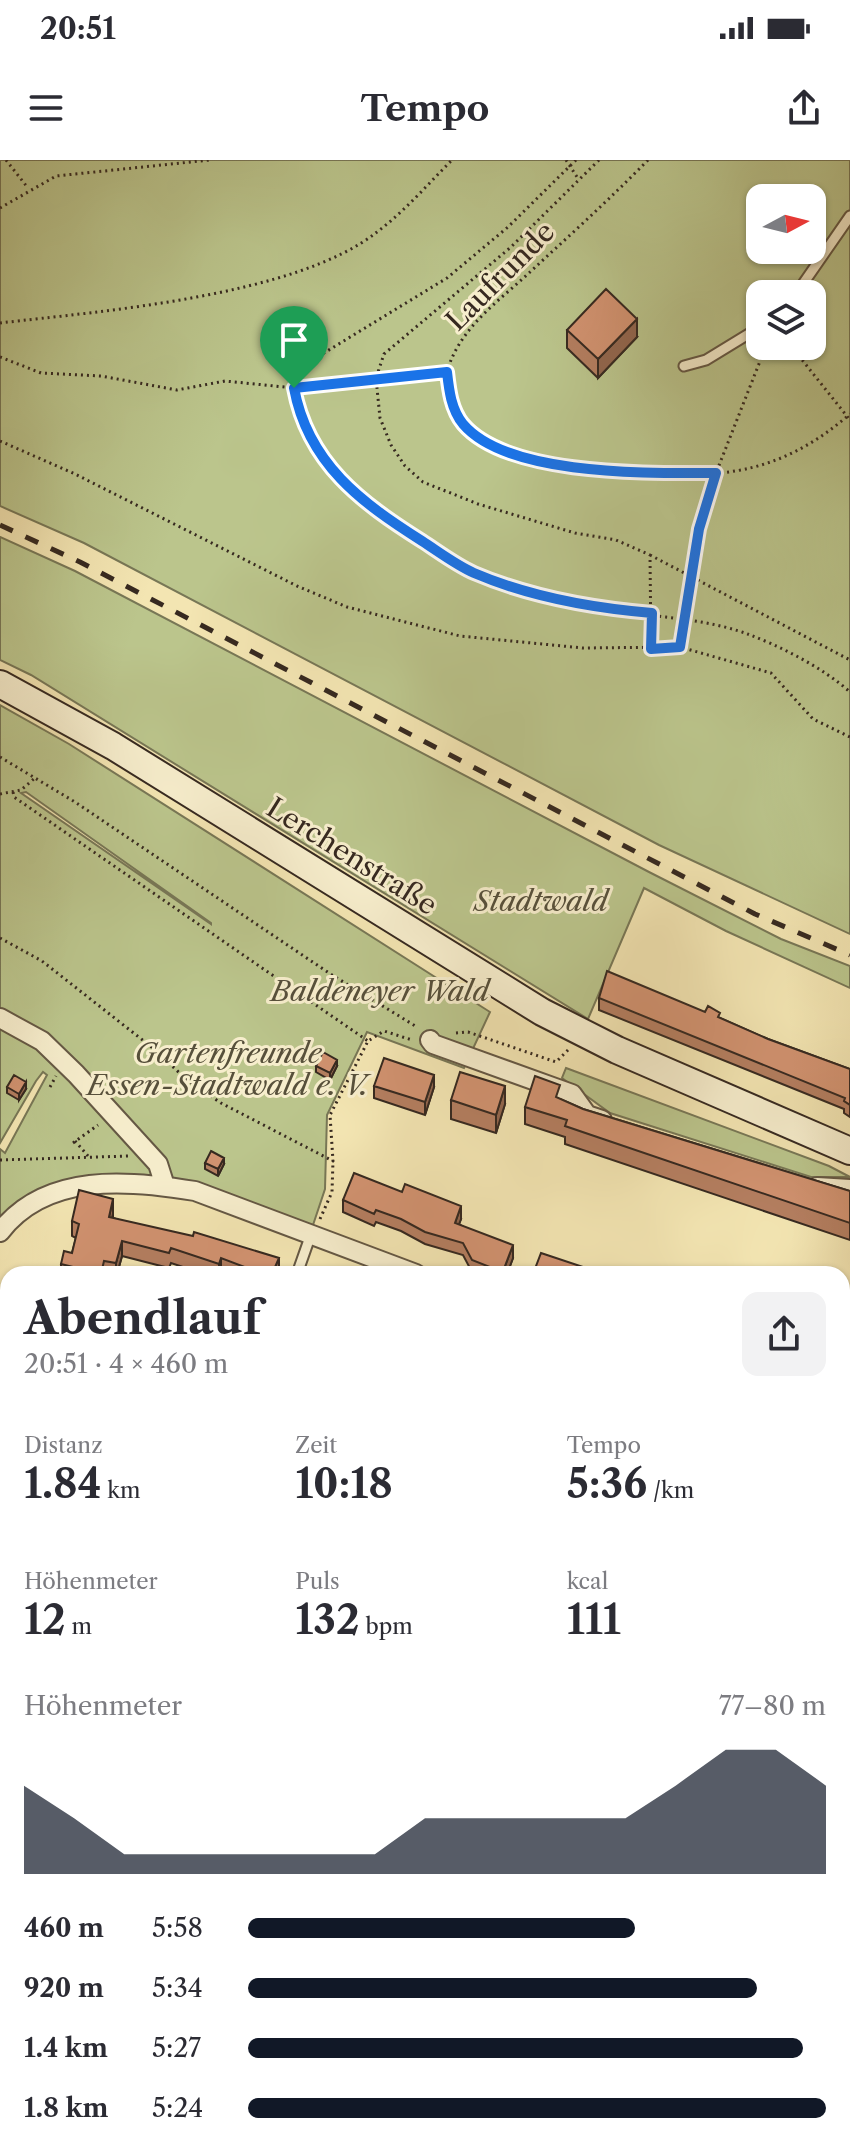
<!DOCTYPE html>
<html lang="de">
<meta charset="utf-8">
<style>
:root{--surface:#fff;--page:#f2f2f3;--text:#2b2b33;--muted:#7c7c81;--accent:#111827}
body{margin:0;font-family:"Libre Caslon Text",serif;background:var(--page);color:var(--text);height:100vh;display:flex;flex-direction:column;font-size:30px;white-space:nowrap}
*{box-sizing:border-box;margin:0}
p{font-size:26px;color:var(--muted)}
.icon{flex:none;width:44px;height:44px;fill:none;stroke:currentColor;stroke-width:2;stroke-linecap:round;stroke-linejoin:round}
.map{position:relative;flex:1;overflow:hidden}
.drawer{position:absolute;left:0px;top:1106px;width:850px;height:888px;display:flex;flex-direction:column;background:var(--surface);border-radius:24px 24px 0 0;box-shadow:0 2px 6px #0004}
.drawer>*{flex:none}
.needle{width:52px;rotate:83deg}
.tools{position:absolute;left:746px;top:24px;display:grid;gap:16px}
.tools a{display:grid;place-items:center;width:80px;height:80px;border-radius:16px;background:var(--surface);box-shadow:0 2px 6px #0004;font-size:40px}
.pin{position:absolute;display:grid;place-items:center;width:68px;height:68px;color:#fff;margin:-82px -34px;border-radius:50% 50% 50% 0;rotate:-45deg;box-shadow:0 0 8px #0007}
.pin .icon{rotate:45deg}
.round{display:grid;place-items:center;flex:none;width:84px;height:84px;border-radius:16px;background:var(--page)}
.overview{display:flex;align-items:center;justify-content:space-between;height:136px;padding:0 24px}
h1{font-size:44px;font-weight:700;line-height:60px}
.stats{display:grid;grid-template-columns:repeat(3,1fr);gap:12px;height:136px;padding:8px 24px}
.stats div{display:grid;align-content:center}
.stats b{font-size:40px;font-weight:700}
.stats small{font-size:22px;font-weight:400}
.stats p{font-size:22px}
.chart{height:224px;padding:16px 24px}
.chart p{display:flex;justify-content:space-between}
.chart svg{width:100%;height:144px;margin-top:8px;fill:var(--accent);opacity:.7}
ul{padding:0 24px;list-style:none;font-size:26px}
li{display:grid;grid-template-columns:128px 96px 1fr;align-items:center;height:60px}
li i{height:20px;border-radius:10px;background:var(--accent)}
.status{display:flex;justify-content:space-between;align-items:center;height:56px;padding:0 40px;background:var(--surface);direction:ltr}
.status svg{height:22px;fill:currentColor}
header{display:flex;justify-content:space-between;align-items:center;height:104px;padding:0 24px;background:var(--surface);font-size:36px;font-weight:700}
.map>svg:first-child{display:block}
</style>
<div class="status"><b>20:51</b><svg viewBox="0 0 49 12"><path d="M0 12V9h3v3zM5 12V6h3v6zM10 12V3h3v9zM15 12V0h3v12zM26 1h20v11H26zM47 4h2v5h-2z"/></svg></div>
<header><svg class="icon" aria-label="menu" viewBox="0 0 24 24"><path d="M4 6h16M4 12h16M4 18h16"/></svg>Tempo<svg class="icon" aria-label="share" viewBox="0 0 24 24"><path d="M12 15V3M7 8l5-5 5 5M5 13v7h14v-7"/></svg></header>
<div class="map">
<svg width="850" height="1994" viewBox="0 0 850 1994">
<rect width="100%" height="100%" fill="#f3e5b2"/>
<filter id="stains"><feTurbulence type="fractalNoise" baseFrequency=".0025" numOctaves="4"/><feColorMatrix values="0 0 0 0 .2 0 0 0 0 .09 0 0 0 0 .02 0 0 0 .5 -.17"/></filter>
<radialGradient id="worn" r=".72"><stop offset=".6" stop-color="#630" stop-opacity="0"/><stop offset="1" stop-color="#630" stop-opacity=".3"/></radialGradient>
<path fill="#bbc58c" stroke="#787756" stroke-width="2" fill-rule="evenodd" d="M0,0H850V774L659,685L84,383L0,346ZM760,38H812V90H760ZM760,134H812V186H760Z
M0,377L75,411L649,712L781,779L850,806V828L726,771L644,728L588,859L31,515L0,500Z
M0,545L69,584L490,852L464,908L367,872L327,955L325,1029L312,1068L173,1018L156,992L160,1023L98,1020L0,1067V989L5,993L47,915L43,912L36,921L0,983ZM26,632L211,763V764L21,633Z
M566,908L829,1006L850,1017H811L610,953L562,918Z
M0,1278L8,1281V1485L0,1488Z
M8,1515V1986H140L134,1994H0V1518Z"/>
<g fill="none" stroke-linecap="round" stroke-linejoin="round">
<g stroke="#655844" stroke-width="13">
<path id="lane" d="M796,134L850,56
M684,206L706,200L760,167
M297,1114L310,1077
M0,1273L8,1277
M842,1316L850,1336
M0,1510L8,1507"/>
</g>
<g stroke="#655844" stroke-width="22">
<path id="street" d="M0,858L42,881L76,914L158,1004L165,1026
M430,880L433,884L572,934L587,955L602,960
M817,1027L850,1029
M0,1072C46,1012 129,1020 195,1031L416,1114
M0,1225L8,1236
M842,1279L850,1282
M842,1774L850,1777
M842,1894L850,1887
M842,1971L850,1979
M640,1986L645,1994
M709,1994L720,1986"/>
</g>
<g stroke="#362920" stroke-width="30">
<path id="secondary" d="M0,524L113,586L542,852L617,890L850,991
M842,1364L850,1360
M842,1401L850,1397
M324,1994L329,1986
M365,1994L370,1986"/>
</g>
<path stroke="#362920" stroke-width="3" stroke-dasharray="2 4" stroke-linecap="butt" d="M6,0L28,28
M566,0L579,20
M576,0L508,67L447,118L319,196C286,226 293,238 311,274C361,373 498,431 602,449C650,457 698,457 745,473C780,486 822,507 850,532
M599,0L511,87L384,194L376,218L380,258L391,285L405,306L423,322L478,344L575,373L616,380L650,395L651,489
M648,0C610,39 569,76 530,112C499,141 462,166 448,208C445,220 449,238 455,249C463,263 473,275 488,283C547,313 685,324 750,308C788,299 820,280 850,254
M0,48L56,16L210,0
M0,163C103,151 296,136 377,72C405,51 428,24 452,0
M791,186L850,260
M0,197L41,213L101,216L177,230L225,221L294,228L447,212
M0,281L75,314L297,426L347,447L460,476L583,488L680,487L771,513L813,559L850,577
M650,395L850,500
M680,487L699,369L716,313L766,186
M0,597L75,642L332,815L417,867
M13,632L14,637L368,881
M0,634L21,630L35,618
M0,778L42,801L154,889L187,920L221,943L333,1001L330,955L368,881L384,871L412,880
M456,873L468,872L556,902L569,889
M50,927L56,916
M75,981L88,996
M73,983L98,965
M0,1000L128,996
M320,1059L332,1032L333,1001
M842,1163L850,1143
M0,1494L8,1491
M0,1538L8,1537
M0,1886L8,1882"/>
<use href="#lane" stroke="#f7eecd" stroke-width="9"/>
<use href="#street" stroke="#f7eecd" stroke-width="18"/>
<use href="#secondary" stroke="#f7eecd" stroke-width="26"/>
<path stroke="#362920" stroke-width="5" stroke-dasharray="14 14" stroke-linecap="butt" d="M0,365L80,402L755,754L850,795"/>
</g>
<path fill="#b47e60" stroke="#362920" stroke-width="2" d="M567,170L637,177L598,218L567,188Z
M599,838L720,858L768,879L850,909V957L844,953V949L599,850Z
M316,906H337L330,920L316,912Z
M374,926L434,927L425,955L374,938Z
M7,927L26,929L19,940L7,933Z
M560,939L583,949L850,1031V1080L565,984V977L525,964V947Z
M451,940L505,944L496,973L451,959Z
M205,1003L224,1004L218,1016L205,1009Z
M343,1040L461,1059L459,1064L513,1098L507,1114H476L472,1112L463,1095L425,1084L401,1071L376,1062L374,1066L343,1052Z
M113,1054V1058L279,1113L278,1114H204L171,1103L169,1108L122,1096L117,1114H61V1104L72,1093L76,1078L72,1076V1061Z
M850,1195V1255L842,1252V1198Z
M850,1800L844,1863L842,1862V1809Z
M850,1907V1942L842,1933V1914Z
M473,1986H510L505,1994H485Z"/>
<path fill="#92664e" stroke="#362920" stroke-width="2" d="M637,159V177L598,218V199Z
M337,900V906L330,920V913Z
M434,915V927L425,955V942Z
M26,922V929L19,940V934Z
M505,926V944L496,973V955Z
M224,998V1004L218,1016V1009Z
M113,1039V1054L109,1072V1057Z
M461,1046V1059L455,1075V1063Z
M122,1081V1096L117,1114H116V1103Z
M513,1085V1098L507,1114H502Z
M221,1098V1113L219,1114V1104Z
M279,1098V1113L278,1114H272Z
M850,1433V1448L842,1450V1436Z
M850,1844V1857L844,1863V1851Z
M502,1986H510L505,1994H499V1991Z
M630,1986H644V1994H619Z"/>
<path fill="#d19270" stroke="#362920" stroke-width="2" d="M606,129L637,159L598,199L567,170Z
M607,811L705,852L708,846L720,853L718,857L768,879L850,909V945L844,941L845,938L599,838Z
M323,892L337,900L330,913L316,906Z
M384,898L434,915L425,942L374,926Z
M460,912L505,926L496,955L451,940Z
M14,915L26,922L19,934L7,927Z
M535,916L560,925L556,937L583,949L850,1031V1063L565,966L567,960L525,947Z
M211,991L224,998L218,1009L205,1003Z
M354,1013L402,1032L405,1024L461,1046L455,1063L513,1085L502,1114H498L495,1109L472,1100L463,1083L425,1072L401,1059L376,1050L374,1054L343,1040Z
M79,1030L113,1039L109,1057L193,1076L194,1072L279,1098L272,1114H263L221,1098L219,1104L171,1088L169,1093L122,1081L116,1103L104,1101L101,1114L61,1104L64,1091L72,1093L79,1064L72,1061Z
M541,1093L604,1114H533Z
M847,1185L850,1195V1243L842,1240V1198Z
M850,1416V1433L842,1436V1420Z
M850,1800V1844L844,1851L842,1849V1809Z
M850,1907V1929L842,1921V1914Z
M242,1986H266L278,1994H247L240,1989Z
M492,1986H502L499,1991Z
M574,1986H630L619,1994H563Z
M780,1986H834L844,1994H785L778,1988Z"/>
<g fill="none" stroke-linecap="round" stroke-linejoin="round">
<g stroke="#fff" stroke-width="16">
<path id="route" d="M447,212C449,230 451,249 463,264C508,317 652,313 716,313L699,369L680,487L651,489L652,453C592,448 530,437 474,413C456,405 439,392 422,381C362,343 308,304 294,228Z"/>
</g>
<use href="#route" stroke="#1a73e8" stroke-width="10"/>
</g>
<g text-anchor="middle" stroke-width="6" stroke-linejoin="round" paint-order="stroke">
<g font-size="28" fill="#362920" stroke="#f7eecd">
<text transform="translate(500 116) rotate(-45)" y="10">Laufrunde</text>
<text transform="translate(352 696) rotate(32)" y="10">Lerchenstraße</text>
</g>
<g font-size="28" font-style="italic" fill="#57503b" stroke="#f7eecd">
<text x="541" y="751">Stadtwald</text>
<text x="380" y="841">Baldeneyer Wald</text>
<text x="228" y="903">Gartenfreunde<tspan x="228" dy="32">Essen-Stadtwald e. V.</tspan></text>
</g>
</g>
<rect width="100%" height="100%" filter="url(#stains)"/>
<rect width="100%" height="100%" fill="url(#worn)"/>
</svg>
<div class="tools">
<a><svg class="needle" viewBox="-14 -14 28 28"><path d="M0-13l5 13h-10z" fill="#e53935"/><path d="M0 13l5-13h-10z" fill="#7c7c81"/></svg></a>
<a><svg class="icon" aria-label="layers" viewBox="0 0 24 24"><path d="M12 4l9 5-9 5-9-5zM3 14l9 5 9-5"/></svg></a>
</div>
<div class="pin" style="left:294px;top:228px;background:#1e9e55"><svg class="icon" aria-label="arrive" viewBox="0 0 24 24"><path d="M6 21V4h12l-3 4 3 4H6"/></svg></div>
<section class="drawer">
<div class="overview"><div><h1>Abendlauf</h1><p>20:51 · 4 × 460 m</p></div><a class="round"><svg class="icon" aria-label="share" viewBox="0 0 24 24"><path d="M12 15V3M7 8l5-5 5 5M5 13v7h14v-7"/></svg></a></div>
<div class="stats">
<div><p>Distanz</p><b>1.84<small> km</small></b></div>
<div><p>Zeit</p><b>10:18</b></div>
<div><p>Tempo</p><b>5:36<small> /km</small></b></div>
</div>
<div class="stats">
<div><p>Höhenmeter</p><b>12<small> m</small></b></div>
<div><p>Puls</p><b>132<small> bpm</small></b></div>
<div><p>kcal</p><b>111</b></div>
</div>
<div class="chart"><p><span>Höhenmeter</span>77–80 m</p>
<svg viewBox="0 0 160 44" preserveAspectRatio="none"><path d="M0 44V17L10 27L20 38L30 38L40 38L50 38L60 38L70 38L80 27L90 27L100 27L110 27L120 27L130 17L140 6L150 6L160 17V44z"/></svg>
</div>
<ul>
<li><b>460 m</b>5:58<i style="width:67%"></i></li>
<li><b>920 m</b>5:34<i style="width:88%"></i></li>
<li><b>1.4 km</b>5:27<i style="width:96%"></i></li>
<li><b>1.8 km</b>5:24<i style="width:100%"></i></li>
</ul>
</section>
</div>
